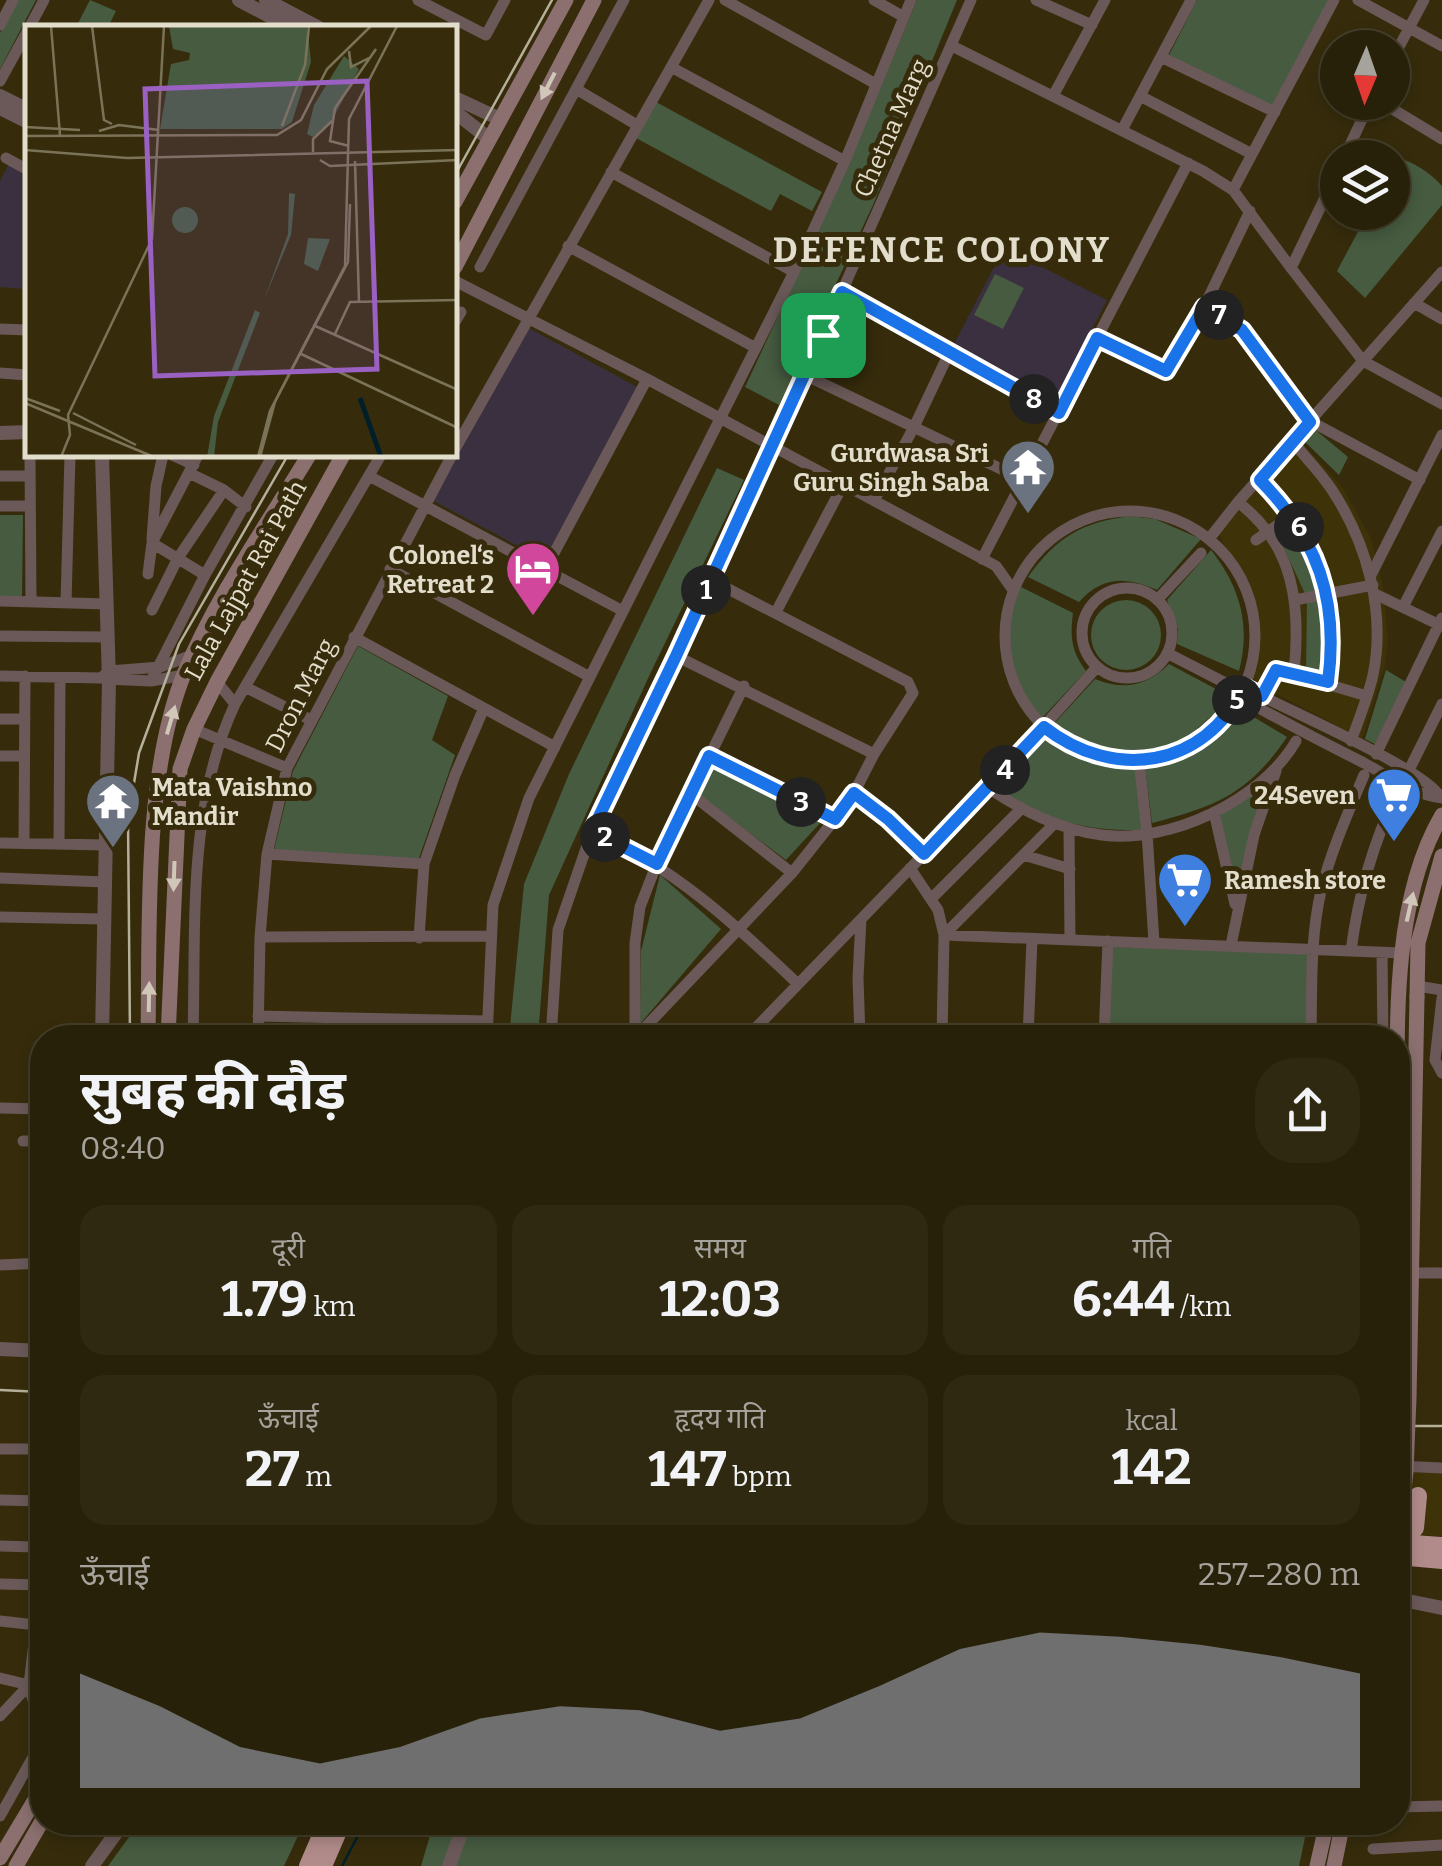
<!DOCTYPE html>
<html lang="hi">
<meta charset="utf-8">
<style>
:root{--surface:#282109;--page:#302912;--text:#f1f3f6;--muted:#a5a39c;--line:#443e2a;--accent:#8c9099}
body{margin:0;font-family:Bitter,"Noto Sans Devanagari",serif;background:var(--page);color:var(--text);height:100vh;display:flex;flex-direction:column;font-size:38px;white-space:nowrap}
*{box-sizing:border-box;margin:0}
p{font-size:32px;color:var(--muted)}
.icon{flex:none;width:55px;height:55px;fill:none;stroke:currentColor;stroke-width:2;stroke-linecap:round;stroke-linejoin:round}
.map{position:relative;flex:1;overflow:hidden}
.details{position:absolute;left:30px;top:1025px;width:1380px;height:810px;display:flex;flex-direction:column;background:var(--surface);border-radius:40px;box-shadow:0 5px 15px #0003,0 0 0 2px var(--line)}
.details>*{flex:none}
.needle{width:65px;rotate:182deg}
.buttons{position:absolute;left:1320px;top:30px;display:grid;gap:20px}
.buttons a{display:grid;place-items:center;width:90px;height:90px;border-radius:50%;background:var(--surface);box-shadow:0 5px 15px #0003,0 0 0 2px var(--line);font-size:50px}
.pin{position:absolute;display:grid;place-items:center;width:85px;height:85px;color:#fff;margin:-42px;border-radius:20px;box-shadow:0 5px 15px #0006}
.km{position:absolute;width:50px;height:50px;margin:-25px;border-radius:50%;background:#222;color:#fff;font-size:28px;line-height:50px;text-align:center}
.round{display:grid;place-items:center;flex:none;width:105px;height:105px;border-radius:40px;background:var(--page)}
.head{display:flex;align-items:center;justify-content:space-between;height:170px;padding:0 50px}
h1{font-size:55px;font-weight:700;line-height:75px}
.stats{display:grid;grid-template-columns:repeat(3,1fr);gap:15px;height:170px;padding:10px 50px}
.stats div{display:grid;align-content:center;border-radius:25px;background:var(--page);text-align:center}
.stats b{font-size:50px;font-weight:700}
.stats small{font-size:28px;font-weight:400}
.stats p{font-size:28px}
.chart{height:280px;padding:20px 50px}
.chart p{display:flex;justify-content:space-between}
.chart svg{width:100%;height:180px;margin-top:10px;fill:var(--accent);opacity:.7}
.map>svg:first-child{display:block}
</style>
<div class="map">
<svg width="1442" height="1866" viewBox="0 0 1442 1866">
<rect width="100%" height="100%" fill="#362c0c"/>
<path fill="#3e3208" d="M1297,437L1343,488L1371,538L1383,587L1388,638L1385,665L1362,739L1246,678L1254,643L1250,599L1216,528Z
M1398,1467H1442V1536L1398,1535Z"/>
<path fill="#3b303f" d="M9,163L27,173V289L0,287V181Z
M1004,248L1107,300L1056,399L953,346Z
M527,327L639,388L544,560L432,500Z"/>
<path fill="#465b40" d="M17,0H36L0,69V33Z
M90,0L116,11L108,27H76Z
M917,0H957L873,205L779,405L745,387L849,164Z
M1197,0H1330L1273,109L1169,55Z
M656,102L822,192L812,211L780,194L771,211L636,138Z
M1397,157C1414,163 1430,172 1442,186V205L1365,298L1337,271L1368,213L1392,212L1393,165Z
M995,274L1024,288L1003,329L974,315Z
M1312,427L1348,457L1339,475L1302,439Z
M717,468L744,480L650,674L549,895L538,1037H509L524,884L569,774Z
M0,515H23L22,597L0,596Z
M1129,516L1155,519L1201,539L1157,590C1127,577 1103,575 1079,602L1028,577C1057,537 1081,523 1129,516Z
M1295,528L1322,588L1306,596L1278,535Z
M1211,550C1240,587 1251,625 1239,671L1177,644L1178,629L1167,600Z
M1019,586L1073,613C1070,637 1071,651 1086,671L1041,719C1010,677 998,637 1019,586Z
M1307,600L1326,601V670H1306Z
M1091 635a35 35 0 1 1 70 0a35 35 0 1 1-70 0Z
M358,646L448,696L432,740L455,755L418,861L274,850L293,771Z
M1169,664L1229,696C1180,759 1118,773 1051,727L1095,679C1124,691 1147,686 1169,664Z
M1386,670L1406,682L1375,744L1365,739Z
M1237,707L1287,737C1248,794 1217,806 1152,823L1145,766C1190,753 1205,741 1237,707Z
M1044,737C1077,759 1096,762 1135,765L1142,830C1081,831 1048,820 997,788Z
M708,764L821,822L786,860L695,792Z
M1268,782L1236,891L1219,814Z
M660,875L721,929L640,1024L641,951Z
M1112,947L1309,953L1306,1037L1109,1038Z
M140,1822H304V1823L284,1866H108Z
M434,1822L1308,1823L1299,1866H421Z"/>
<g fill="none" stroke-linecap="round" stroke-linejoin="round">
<path stroke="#011f29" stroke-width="2.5" d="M342,1866L365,1822"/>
<path stroke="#6a5958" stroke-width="11" d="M418,0L486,35L505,0
M725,0L876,84
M874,0L904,17
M1036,0L1092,25
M1358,0L1442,46
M0,25L13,0
M29,28L44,0
M952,46L1203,171L1233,190L1291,268
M1161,57L1275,112
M1392,60L1424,0
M671,67L845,161
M0,81L28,30
M576,89L637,125
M1053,96L1105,0
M1140,96L1252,154
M1381,102L1442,139
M1122,130L1191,0
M6,158L28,170
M1344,158L1370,102
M1338,171L1291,268L1363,361L1442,404
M611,172L794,272
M1233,190L1334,0
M568,246L756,348
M480,267L624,0
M455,281L647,379L996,566L1013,590
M843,292L1059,413
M1414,303L1442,319
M1204,307L1242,330L1310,421L1420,480
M455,322L461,312
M0,329L28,330
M1097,339L1159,370L1169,369L1204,307L1250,211
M0,373L28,375
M805,375L1024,480
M1293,442C1306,458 1321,473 1332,490C1367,543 1386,612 1373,675C1368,697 1359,719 1351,741
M455,449L709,0
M30,455L31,602
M172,455L194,465
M189,473L224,490L246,507
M0,476H30
M369,476L623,611
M1260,480C1318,539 1339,600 1328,683
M875,499L914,427L950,351
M1238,502C1294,545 1301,605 1294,672
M0,506H30
M1005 636a125 125 0 1 1 250 0a125 125 0 1 1-250 0Z
M152,539L156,486L163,455
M1209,539L1238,502L1442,272
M1256,540L1292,515
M152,543L198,455
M982,559L1188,163
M390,569L590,677
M545,570L647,379
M148,574L152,543L205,575
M1371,575L1442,435
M1082 633a45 45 0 1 1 90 0a45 45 0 1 1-90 0Z
M1375,594L1442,626
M1157,600L1201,553
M1295,600L1373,585
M0,601L107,604
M66,603L70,455
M1403,607L1442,531
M152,610L178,558L224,490
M776,612L844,483
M0,636L108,637
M354,637L555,747
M1167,653L1237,689L1244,687C1278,706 1428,770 1440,797
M676,656L874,754
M0,676L101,678L109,671L160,667L195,654
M105,679L151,681L184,675
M151,681L205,575L273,455
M217,682L235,704
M245,687L311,720
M1238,693L1239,697C1280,720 1322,742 1364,763C1388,776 1414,795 1442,798
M1261,696L1274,671L1279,670L1367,696
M0,719H25
M194,729L287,768
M1376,754L1442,618
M0,756H24
M709,756L835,819
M1139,760L1147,833L1154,942
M1406,776L1442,704
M988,788C1023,811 1060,830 1102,835C1170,844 1262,800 1296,741
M854,793L888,819L924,854
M691,794L792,873
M1214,812L1235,904
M1069,828L1070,940
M592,831C672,866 735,924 798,984
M0,843L107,845
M24,843L25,676
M59,844L60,679
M267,854L424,864L419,938
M1024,855L1070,869
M424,864L455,775L484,708
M910,868L938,910L944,935L942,1038
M0,878L105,882
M931,899L1021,809
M0,917L103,919
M944,935L1401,953
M944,935L1055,823
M260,937L490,936
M1231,945L1254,835L1276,771
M1351,951C1358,896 1373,843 1397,793
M1382,953L1383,1038
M1417,986L1442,990
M1442,998L1435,1060L1442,1073
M258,1016L487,1021
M635,1037V943L640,907L657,863L744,686
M193,1038C196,925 187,807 235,704L381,455
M258,1038L260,937L267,854L287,768L452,455
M487,1038L493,905L529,798L794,272L845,161L911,0
M551,1038L558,930L592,831L805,375L971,0
M635,1038L792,873L835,819L854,793L874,754L913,693L908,682L711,580
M746,1038L988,788L1097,667
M860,1038L858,978L861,919
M1028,1038L1032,939
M1104,1038L1108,941
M1311,1038C1312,989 1310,938 1321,891C1331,851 1348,813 1364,775
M0,1108L42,1109
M23,1141H42
M0,1265L42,1263
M1398,1273H1442
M0,1449H42
M1398,1466L1442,1468
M0,1500L42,1501
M0,1546L34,1547L39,1551V1585
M0,1584L42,1585
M0,1621L36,1625L29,1685L0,1716
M0,1678L29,1685L33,1700L42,1703
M1398,1807L1442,1806
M0,1816L42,1741
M1373,1849L1442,1845"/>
<path stroke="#6a5958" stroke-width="14" d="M239,0L292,28
M266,0L319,28
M0,96L28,110
M455,98L500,119
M0,108L28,122
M455,112L488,138
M0,433L28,432
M102,455L109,680L102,1038
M0,1349L42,1351
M1398,1599L1442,1608
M92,1866L124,1822
M449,1866L465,1822"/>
<path stroke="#8b706f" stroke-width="15" d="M455,202L566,0
M455,267L594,0
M1417,997L1418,943L1442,856
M148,1038C150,927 143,776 184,674C216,597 266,526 309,455
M168,1038L180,769L194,729L217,682L343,455
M1398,1170C1399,1060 1385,912 1442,815
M0,1858L42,1788
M16,1866L42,1821
M1317,1866L1327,1822
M1334,1866L1343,1822"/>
<path stroke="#b08b89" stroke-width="18" d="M1415,1528L1418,1496
M1398,1543L1442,1546
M1398,1556L1442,1560
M308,1866L327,1822
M323,1866L342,1822"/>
<path stroke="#b6af99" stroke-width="2.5" d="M455,175L552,0
M130,1038L128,819L139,753L179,644L288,455
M0,1390L42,1392
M1398,1426H1442"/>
<path stroke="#8b706f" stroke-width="15" d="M1398,1542L1406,1472L1409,1398L1417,997"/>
</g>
<defs><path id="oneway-solid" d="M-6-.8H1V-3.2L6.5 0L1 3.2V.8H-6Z" transform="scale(2.5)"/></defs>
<g fill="#d1c7b9">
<use href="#oneway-solid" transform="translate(548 86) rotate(117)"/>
<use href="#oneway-solid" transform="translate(171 720) rotate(-74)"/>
<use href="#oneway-solid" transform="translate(174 876) rotate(92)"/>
<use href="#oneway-solid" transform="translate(1410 907) rotate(-77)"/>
<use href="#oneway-solid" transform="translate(149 997) rotate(-89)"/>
</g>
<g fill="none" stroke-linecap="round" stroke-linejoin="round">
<g stroke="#fff" stroke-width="20">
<path id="route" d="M842,292L1059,413L1097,338L1166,371L1204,307L1242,330L1310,422L1260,480C1318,539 1339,600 1328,682L1276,670L1262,696L1244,687C1204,769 1113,781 1044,727L924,854L888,819L854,793L835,819L709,756L657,864L592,831L676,656Z"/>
</g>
<use href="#route" stroke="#1a73e8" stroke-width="12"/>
</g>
<defs>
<g id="temple-pin" transform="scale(2.875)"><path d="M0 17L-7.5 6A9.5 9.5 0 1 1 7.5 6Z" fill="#6b7280" stroke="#362c0c"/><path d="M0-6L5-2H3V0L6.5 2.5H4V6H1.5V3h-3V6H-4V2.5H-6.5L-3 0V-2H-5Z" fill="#fff"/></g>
<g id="hotel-pin" transform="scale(2.875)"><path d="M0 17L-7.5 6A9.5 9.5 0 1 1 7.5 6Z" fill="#d1479c" stroke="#362c0c"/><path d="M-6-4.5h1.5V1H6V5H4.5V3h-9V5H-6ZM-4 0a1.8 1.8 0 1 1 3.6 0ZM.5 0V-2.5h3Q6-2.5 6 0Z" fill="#fff"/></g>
<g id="supermarket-pin" transform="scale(2.875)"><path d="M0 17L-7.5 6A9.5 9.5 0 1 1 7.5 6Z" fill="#3f7fe0" stroke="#362c0c"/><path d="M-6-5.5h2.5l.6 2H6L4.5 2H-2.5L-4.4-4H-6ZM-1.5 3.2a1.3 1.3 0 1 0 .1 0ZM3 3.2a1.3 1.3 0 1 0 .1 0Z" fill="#fff"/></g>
</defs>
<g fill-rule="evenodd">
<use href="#temple-pin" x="1028" y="467"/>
<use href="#hotel-pin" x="533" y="569"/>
<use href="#supermarket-pin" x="1394" y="795"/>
<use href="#temple-pin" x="113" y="801"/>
<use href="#supermarket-pin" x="1185" y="880"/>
</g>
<g text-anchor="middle" stroke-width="10" stroke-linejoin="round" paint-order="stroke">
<g font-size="25" fill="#e3ddcb" stroke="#362c0c">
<text transform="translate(891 128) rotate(-66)" y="9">Chetna Marg</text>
<text transform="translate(245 580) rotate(-61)" y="9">Lala Lajpat Rai Path</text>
<text transform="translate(300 695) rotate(-63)" y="9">Dron Marg</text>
</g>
<g font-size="25" font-weight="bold" fill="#e3ddcb" stroke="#362c0c" text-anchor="end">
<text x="989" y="462">Gurdwasa Sri<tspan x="989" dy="29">Guru Singh Saba</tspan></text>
<text x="494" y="564">Colonel‘s<tspan x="494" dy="29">Retreat 2</tspan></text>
<text x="152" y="796" text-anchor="start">Mata Vaishno<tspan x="152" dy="29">Mandir</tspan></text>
<text x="1355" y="804">24Seven</text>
<text x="1224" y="889" text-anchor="start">Ramesh store</text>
</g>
<g font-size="35" font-weight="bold" letter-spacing="2.5" fill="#e3ddcb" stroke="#362c0c">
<text x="942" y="262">DEFENCE COLONY</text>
</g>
</g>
<g transform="translate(25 25)">
<rect width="432" height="432" fill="#362c0c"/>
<path d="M144,1H282L286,37L267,97L257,104H135L146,39L164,35L165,28L148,24ZM319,31L334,44L306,97L288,112L282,109L289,80ZM264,168L270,169L266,210L239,275L263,209ZM147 195a13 13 0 1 1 26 0a13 13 0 1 1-26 0ZM283,213L305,214L293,246L279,239ZM230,285L235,288L193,397L189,432H182L189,391Z" fill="#465b40"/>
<path fill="none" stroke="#011f29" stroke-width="5" d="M335,373L356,432"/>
<path fill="none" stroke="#7b7358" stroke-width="2.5" d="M26,1L35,110M67,1L79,95L87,99M324,26L326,42L344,33M257,101L280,40L284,1M0,102L55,105M74,106L94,100L134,105M0,111L252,110L276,95L302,44L346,1M324,121L305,116L310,83L351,24M0,125L102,133L433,125M288,127V114L307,96M295,135L305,141L433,135M330,136L334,277M288,300L433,365M310,309L325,277L433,275M274,328L433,403M0,373L35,386M0,378L129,432M48,388L111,420M36,432L45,410L43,390L127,214L139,1M233,432L245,386L320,241L324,94L372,1M235,432L250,377L323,237L325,179"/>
<path fill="#9a61c3" fill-opacity="0.15" stroke="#9a61c3" stroke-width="5" d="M342,56L352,344L130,351L120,64Z"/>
<rect width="432" height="432" fill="none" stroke="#e3ddcb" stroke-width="5"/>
</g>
</svg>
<div class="buttons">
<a><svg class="needle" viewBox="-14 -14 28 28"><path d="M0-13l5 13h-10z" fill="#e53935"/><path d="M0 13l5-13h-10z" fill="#a5a39c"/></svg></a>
<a><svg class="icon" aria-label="layers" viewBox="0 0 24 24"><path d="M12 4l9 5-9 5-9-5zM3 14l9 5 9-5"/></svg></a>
</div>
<div class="pin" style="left:823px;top:335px;background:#1e9e55"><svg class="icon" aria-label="arrive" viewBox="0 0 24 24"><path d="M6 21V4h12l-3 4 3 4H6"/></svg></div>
<b class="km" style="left:706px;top:590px">1</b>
<b class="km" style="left:605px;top:837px">2</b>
<b class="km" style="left:801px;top:802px">3</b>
<b class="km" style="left:1005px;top:770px">4</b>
<b class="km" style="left:1237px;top:700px">5</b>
<b class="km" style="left:1299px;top:527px">6</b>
<b class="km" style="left:1219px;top:315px">7</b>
<b class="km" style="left:1034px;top:399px">8</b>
<section class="details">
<div class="head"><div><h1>सुबह की दौड़</h1><p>08:40</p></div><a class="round"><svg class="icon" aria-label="share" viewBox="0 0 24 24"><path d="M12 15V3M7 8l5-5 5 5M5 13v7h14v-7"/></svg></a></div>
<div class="stats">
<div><p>दूरी</p><b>1.79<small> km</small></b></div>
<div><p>समय</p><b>12:03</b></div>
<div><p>गति</p><b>6:44<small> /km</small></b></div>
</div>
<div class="stats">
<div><p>ऊँचाई</p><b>27<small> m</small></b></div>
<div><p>हृदय गति</p><b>147<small> bpm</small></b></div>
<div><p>kcal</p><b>142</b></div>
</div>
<div class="chart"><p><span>ऊँचाई</span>257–280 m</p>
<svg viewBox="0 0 160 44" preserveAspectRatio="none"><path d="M0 44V16L10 24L20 34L30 38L40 34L50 27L60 24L70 25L80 30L90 27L100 19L110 10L120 6L130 7L140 9L150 12L160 16V44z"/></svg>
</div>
</section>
</div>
